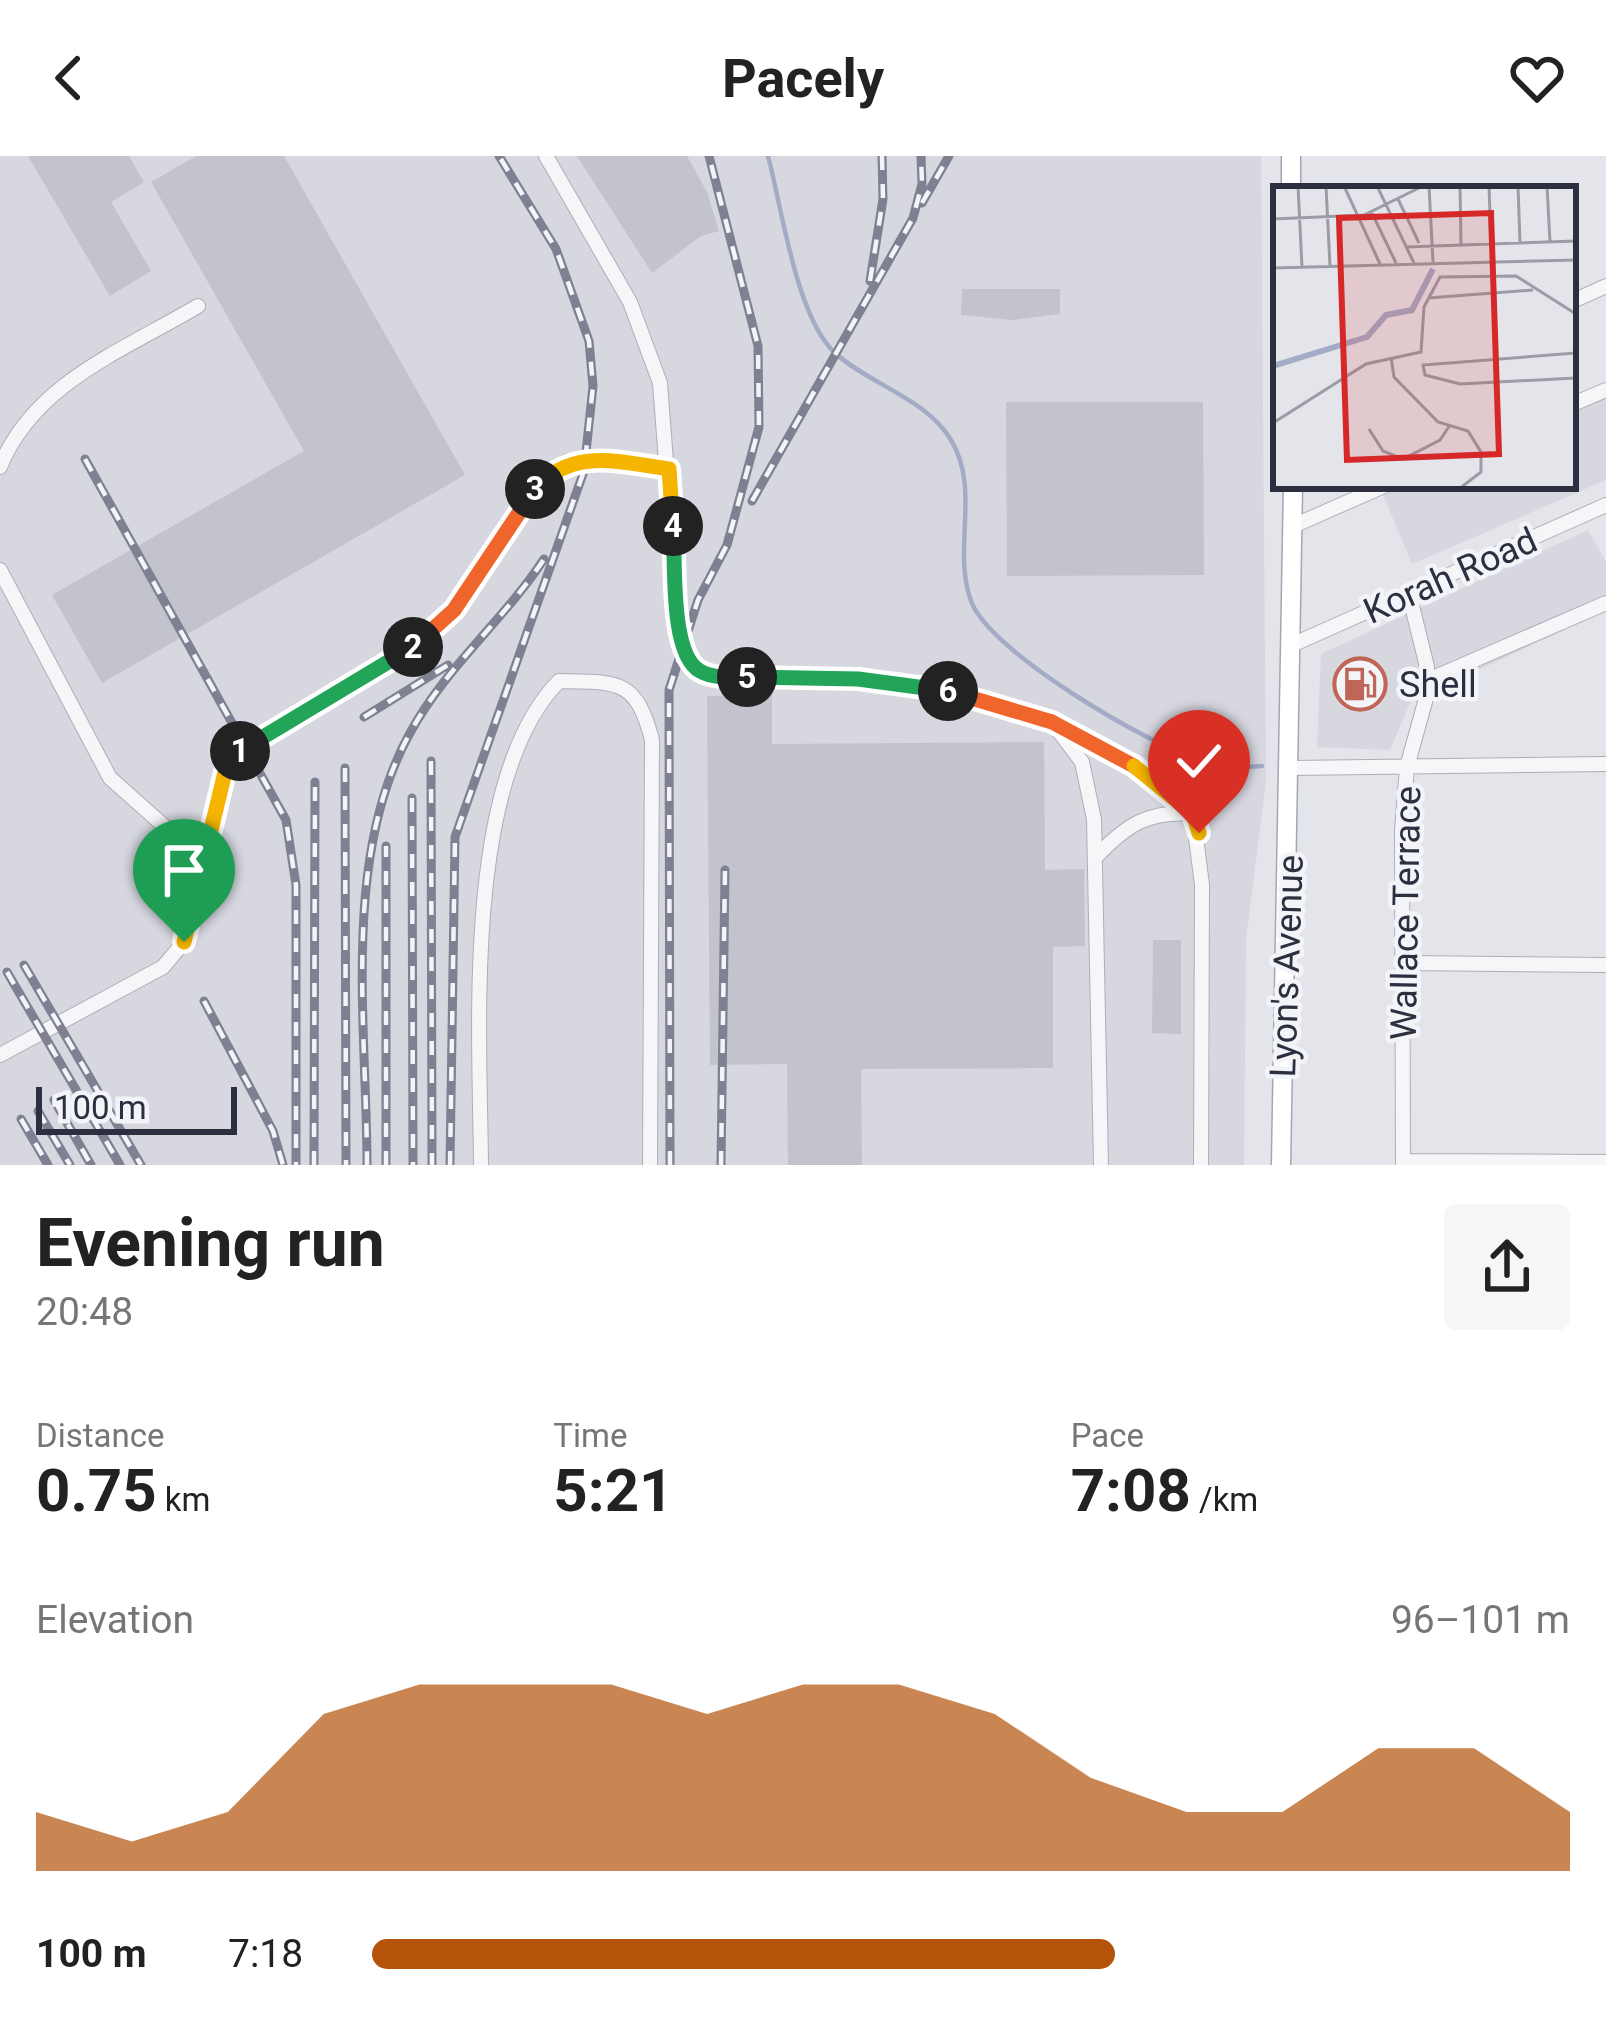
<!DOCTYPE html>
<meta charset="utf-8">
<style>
:root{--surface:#fff;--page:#f6f6f6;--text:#222;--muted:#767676;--accent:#b45309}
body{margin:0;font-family:Roboto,sans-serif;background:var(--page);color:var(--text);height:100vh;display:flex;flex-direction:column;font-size:45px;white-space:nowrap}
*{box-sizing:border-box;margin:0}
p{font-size:39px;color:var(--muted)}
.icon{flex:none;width:66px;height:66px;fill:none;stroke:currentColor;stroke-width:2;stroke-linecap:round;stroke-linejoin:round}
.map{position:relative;height:1009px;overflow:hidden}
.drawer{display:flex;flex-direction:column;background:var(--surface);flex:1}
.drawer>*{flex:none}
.scale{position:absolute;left:36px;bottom:30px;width:201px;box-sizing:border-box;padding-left:12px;border:6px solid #2d2f41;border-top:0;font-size:33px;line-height:42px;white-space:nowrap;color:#2d2f41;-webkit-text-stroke:9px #f3f4f8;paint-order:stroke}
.pin{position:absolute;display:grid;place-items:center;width:102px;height:102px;color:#fff;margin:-123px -51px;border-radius:50% 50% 50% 0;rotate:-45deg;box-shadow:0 0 12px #0007}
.pin .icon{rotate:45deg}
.km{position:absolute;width:60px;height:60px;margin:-30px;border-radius:50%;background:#222;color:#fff;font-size:33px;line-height:60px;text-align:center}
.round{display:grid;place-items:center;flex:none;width:126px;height:126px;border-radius:12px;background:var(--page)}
.summary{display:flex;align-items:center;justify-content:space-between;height:204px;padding:0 36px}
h1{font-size:66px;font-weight:700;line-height:90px}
.stats{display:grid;grid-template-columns:repeat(3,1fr);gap:18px;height:204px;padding:12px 36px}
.stats div{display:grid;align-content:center}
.stats b{font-size:60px;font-weight:700}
.stats small{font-size:33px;font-weight:400}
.stats p{font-size:33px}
.chart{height:336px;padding:24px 36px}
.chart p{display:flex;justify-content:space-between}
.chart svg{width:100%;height:216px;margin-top:12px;fill:var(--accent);opacity:.7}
ul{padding:0 36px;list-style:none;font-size:39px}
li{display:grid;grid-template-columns:192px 144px 1fr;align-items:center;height:90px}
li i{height:30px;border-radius:15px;background:var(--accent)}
header{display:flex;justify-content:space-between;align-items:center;height:156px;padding:0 36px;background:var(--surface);font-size:54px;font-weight:700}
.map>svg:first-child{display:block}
</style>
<header><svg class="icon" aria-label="back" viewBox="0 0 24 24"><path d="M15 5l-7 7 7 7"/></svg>Pacely<svg class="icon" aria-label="heart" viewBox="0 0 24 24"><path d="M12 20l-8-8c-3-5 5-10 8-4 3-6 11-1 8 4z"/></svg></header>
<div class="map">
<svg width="1606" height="1009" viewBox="0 0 1606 1009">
<rect width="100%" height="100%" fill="#e4e5ea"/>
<path fill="#d6d7df" d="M0,0H1261L1266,625L1246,783L1244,1009H0Z
M1606,231V324L1412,408L1382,336L1395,330H1573V246Z
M1588,374L1606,406V455L1411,545L1390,594L1317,591L1321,498Z"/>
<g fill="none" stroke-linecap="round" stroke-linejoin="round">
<path stroke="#a3abc6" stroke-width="4.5" d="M768,0C782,52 796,161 835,197C869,228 927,243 951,284C981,333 952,393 971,445C990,497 1152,591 1207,607C1226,613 1243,611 1262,610"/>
</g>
<path fill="#c2c3cc" d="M28,0H129L144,26L111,46L151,115L110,140Z
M196,0H284L465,319L102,527L52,439L304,295L151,26Z
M577,0H687L707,36L719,75L701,80L652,117Z
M962,133H1060V158L1012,164L961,159Z
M1006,246H1203L1204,419L1007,420Z
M1340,518H1379V537L1340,538Z
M772,539V588L1044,586L1045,714L1084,713L1085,790L1053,791V912L861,913L862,1009H788L787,908L710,909L707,540Z
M1153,784H1181V878L1152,877Z"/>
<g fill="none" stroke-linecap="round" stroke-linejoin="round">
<g stroke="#adaeb7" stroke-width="16">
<path id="minor" d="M546,0L630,146L660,227L680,490L695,513L715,520C885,524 1065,529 1193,658L1202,729L1201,1009
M1573,145L1606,130
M1573,248L1606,234
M0,311C34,227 124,194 198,150
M1293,370L1384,330
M0,414L110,622L164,670L207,690
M1294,488L1606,349
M1426,525L1606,447
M1054,569L1082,606L1094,663L1101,1009
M1291,612L1606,608
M1096,701C1126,669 1149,654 1193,658
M1403,807L1606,809
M0,899L163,811L184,786L226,612L247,589L403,499L454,454L539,328L566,306L587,303L669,312
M1403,1005L1606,1006
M481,1009C480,879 462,624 559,525C617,526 636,522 652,584L650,1009
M1403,1009L1402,675L1407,611L1425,546L1427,511L1413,454L1403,440"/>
</g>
<g stroke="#a4a6b5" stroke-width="21">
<path id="major" d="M1291,0V33
M1281,1009L1293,330"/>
</g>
<use href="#minor" stroke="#f6f6f9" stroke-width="14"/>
<use href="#major" stroke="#fff" stroke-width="18"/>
<g stroke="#7f8192" stroke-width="9">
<path id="rail" d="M922,47L949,0
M870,125L883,43L882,0
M85,303L286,664L296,729V1009
M752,345L913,62L922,28L921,0
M364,561L448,509
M431,605L432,1009
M345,612L346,1009
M412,642L413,1009
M24,809L141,1009
M7,816L120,1009
M204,845L273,975L283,1009
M54,944L91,1009
M38,955L70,1009
M21,963L48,1009
M314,1009L315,626
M367,1009C367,871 341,701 410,577C445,512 504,464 544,403
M386,1009V690
M450,1009L455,681L584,315L593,230L589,185L556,93L499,0
M670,1009L669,534L698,444L727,389L759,271L758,190L709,0
M721,1009L725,714"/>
</g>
<use href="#rail" stroke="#f3f4f8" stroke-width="4.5" stroke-dasharray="14" stroke-linecap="butt"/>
</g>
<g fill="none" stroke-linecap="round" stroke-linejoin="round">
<g stroke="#fff" stroke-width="24">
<path id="split-1" d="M184,786L226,612L240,595"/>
</g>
<g stroke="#fff" stroke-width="24">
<path id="split-2" d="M240,595L413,491"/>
</g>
<g stroke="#fff" stroke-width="24">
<path id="split-3" d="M413,491L454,454L535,333"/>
</g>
<g stroke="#fff" stroke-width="24">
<path id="split-4" d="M535,333C573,291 619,306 669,313L673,370"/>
</g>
<g stroke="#fff" stroke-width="24">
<path id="split-5" d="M673,370C676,404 669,498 700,515C714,523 731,521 747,521"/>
</g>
<g stroke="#fff" stroke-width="24">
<path id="split-6" d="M747,521L858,523L948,535"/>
</g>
<g stroke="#fff" stroke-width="24">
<path id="split-7" d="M948,535L1052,566L1134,610"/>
</g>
<g stroke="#fff" stroke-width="24">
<path id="split-8" d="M1134,610L1193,658L1199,677"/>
</g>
<use href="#split-1" stroke="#f5b400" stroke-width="15"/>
<use href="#split-2" stroke="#22a559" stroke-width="15"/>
<use href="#split-3" stroke="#f0652b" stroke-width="15"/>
<use href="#split-4" stroke="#f5b400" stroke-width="15"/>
<use href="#split-5" stroke="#22a559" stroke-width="15"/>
<use href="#split-6" stroke="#22a559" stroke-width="15"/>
<use href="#split-7" stroke="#f0652b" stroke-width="15"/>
<use href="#split-8" stroke="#f5b400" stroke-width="15"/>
</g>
<defs>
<g id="fuel-ring" transform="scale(2.7)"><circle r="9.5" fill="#f3f4f8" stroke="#c06558" stroke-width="1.5"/><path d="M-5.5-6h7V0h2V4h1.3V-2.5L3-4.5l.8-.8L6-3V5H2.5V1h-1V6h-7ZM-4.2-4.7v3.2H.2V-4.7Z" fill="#c06558"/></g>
</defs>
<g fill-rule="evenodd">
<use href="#fuel-ring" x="1360" y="528"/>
</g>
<g text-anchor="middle" stroke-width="9" stroke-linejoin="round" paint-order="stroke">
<g font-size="36" fill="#2d2f41" stroke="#f3f4f8">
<text transform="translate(1450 419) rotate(-24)" y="13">Korah Road</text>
<text transform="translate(1405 757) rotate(-89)" y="13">Wallace Terrace</text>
<text transform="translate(1286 810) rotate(-88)" y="13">Lyon's Avenue</text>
</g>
<g font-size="36" fill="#2d2f41" stroke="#f3f4f8" text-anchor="start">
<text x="1399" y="541">Shell</text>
</g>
</g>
<g transform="translate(1273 30)">
<rect width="303" height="303" fill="#e4e5ea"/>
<path fill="none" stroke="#a3abc6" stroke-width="6" d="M0,180L94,151L113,129L139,124L160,83"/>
<path fill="none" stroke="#9b9ca6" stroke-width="3" d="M25,0L29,81M53,0L57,80M71,0L107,78M104,0L141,77M156,0L160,76M187,0L188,59M216,0L218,58M245,0L247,57M274,0L277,56M125,13L146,57M98,25L123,77M0,33L91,29L150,0M133,61L303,55M0,82L303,74M155,112L260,104M303,167L150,179L152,189L187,198L303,192M118,171L121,191L165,236L195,245L208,266V286L186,303M0,237L93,178L148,166L151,121L167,91L243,90L303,128M96,243L110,265L130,273L167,254L177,239"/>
<path fill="#d62828" fill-opacity="0.15" stroke="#d62828" stroke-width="6" d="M218,27L226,268L74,274L66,32Z"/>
<rect width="303" height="303" fill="none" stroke="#2d2f41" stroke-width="6"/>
</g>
</svg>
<div class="scale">100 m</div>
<div class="pin" style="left:184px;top:786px;background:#1e9e55"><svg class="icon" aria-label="arrive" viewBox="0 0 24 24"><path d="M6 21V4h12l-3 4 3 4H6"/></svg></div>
<div class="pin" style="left:1199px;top:677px;background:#d93025"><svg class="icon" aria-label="check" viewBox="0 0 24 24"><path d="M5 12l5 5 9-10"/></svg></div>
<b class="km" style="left:240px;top:595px">1</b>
<b class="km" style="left:413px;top:491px">2</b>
<b class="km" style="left:535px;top:333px">3</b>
<b class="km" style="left:673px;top:370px">4</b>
<b class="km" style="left:747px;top:521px">5</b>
<b class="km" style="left:948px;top:535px">6</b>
</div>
<section class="drawer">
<div class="summary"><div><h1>Evening run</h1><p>20:48</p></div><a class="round"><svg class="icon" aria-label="share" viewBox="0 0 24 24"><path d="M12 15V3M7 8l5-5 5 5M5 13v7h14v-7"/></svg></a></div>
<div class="stats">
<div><p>Distance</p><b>0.75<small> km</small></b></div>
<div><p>Time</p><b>5:21</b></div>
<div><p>Pace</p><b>7:08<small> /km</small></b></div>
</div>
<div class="chart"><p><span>Elevation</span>96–101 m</p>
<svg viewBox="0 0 160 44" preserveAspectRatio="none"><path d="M0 44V32L10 38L20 32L30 12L40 6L50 6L60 6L70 12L80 6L90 6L100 12L110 25L120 32L130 32L140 19L150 19L160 32V44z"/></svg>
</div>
<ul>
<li><b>100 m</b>7:18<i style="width:62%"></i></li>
</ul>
</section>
